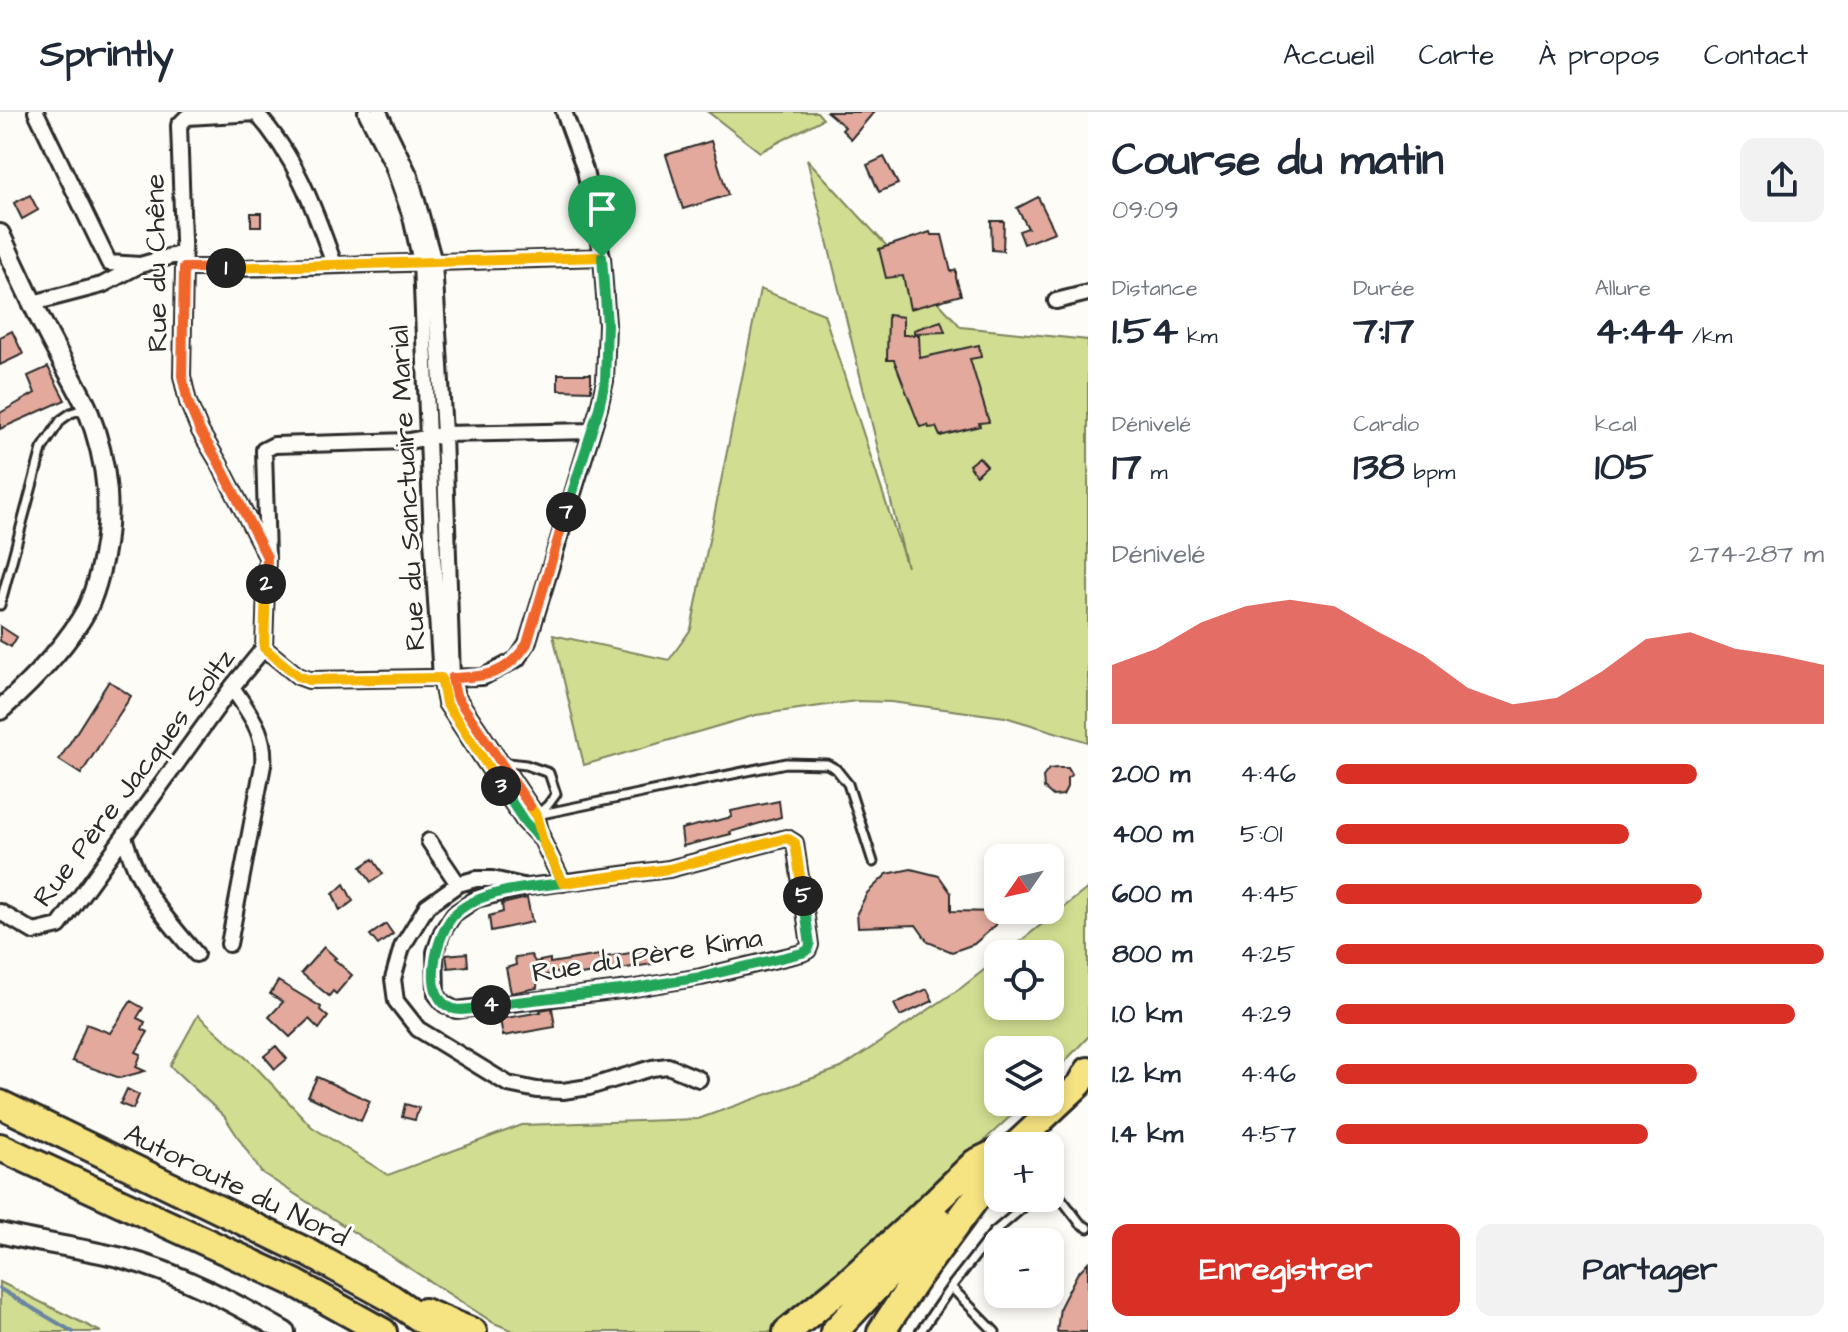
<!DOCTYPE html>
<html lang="fr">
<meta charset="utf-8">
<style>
:root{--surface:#fff;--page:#f2f2f3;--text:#1f2937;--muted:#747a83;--line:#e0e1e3;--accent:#d93025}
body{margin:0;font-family:"Architects Daughter",sans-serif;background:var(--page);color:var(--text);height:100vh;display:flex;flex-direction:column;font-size:30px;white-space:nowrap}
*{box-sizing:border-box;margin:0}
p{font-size:26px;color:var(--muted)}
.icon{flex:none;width:44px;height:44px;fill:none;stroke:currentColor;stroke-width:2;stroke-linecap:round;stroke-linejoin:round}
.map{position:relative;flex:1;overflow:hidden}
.side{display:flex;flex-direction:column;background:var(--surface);width:760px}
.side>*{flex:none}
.needle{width:52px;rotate:236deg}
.tools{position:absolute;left:984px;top:732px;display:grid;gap:16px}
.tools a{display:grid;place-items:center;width:80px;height:80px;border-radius:16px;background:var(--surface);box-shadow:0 4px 12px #0003;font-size:40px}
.pin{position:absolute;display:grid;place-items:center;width:68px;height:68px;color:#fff;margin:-82px -34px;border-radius:50% 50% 50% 0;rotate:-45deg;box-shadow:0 0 8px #0007}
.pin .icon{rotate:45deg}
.km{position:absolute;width:40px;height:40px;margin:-20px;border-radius:50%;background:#222;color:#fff;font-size:22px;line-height:40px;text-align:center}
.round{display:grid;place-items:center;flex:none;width:84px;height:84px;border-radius:16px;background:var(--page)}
.head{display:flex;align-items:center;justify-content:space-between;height:136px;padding:0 24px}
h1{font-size:44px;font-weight:800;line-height:60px}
.metrics{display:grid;grid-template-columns:repeat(3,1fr);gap:12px;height:136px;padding:8px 24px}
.metrics div{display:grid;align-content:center}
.metrics b{font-size:40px;font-weight:800}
.metrics small{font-size:22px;font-weight:400}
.metrics p{font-size:22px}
.chart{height:224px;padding:16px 24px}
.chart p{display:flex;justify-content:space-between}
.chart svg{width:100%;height:144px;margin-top:8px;fill:var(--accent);opacity:.7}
.action{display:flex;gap:16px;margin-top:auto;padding:16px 24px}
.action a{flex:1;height:92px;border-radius:16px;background:var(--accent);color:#fff;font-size:32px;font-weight:800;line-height:92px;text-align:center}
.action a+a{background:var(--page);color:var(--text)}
ul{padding:0 24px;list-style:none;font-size:26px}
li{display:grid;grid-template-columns:128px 96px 1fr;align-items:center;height:60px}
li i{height:20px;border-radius:10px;background:var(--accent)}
header{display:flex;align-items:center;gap:48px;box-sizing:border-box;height:112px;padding:0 40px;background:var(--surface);border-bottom:2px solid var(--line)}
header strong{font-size:38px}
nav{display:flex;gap:44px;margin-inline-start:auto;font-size:28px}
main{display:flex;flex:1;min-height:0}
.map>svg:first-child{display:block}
</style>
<header>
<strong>Sprintly</strong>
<nav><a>Accueil</a><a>Carte</a><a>À propos</a><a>Contact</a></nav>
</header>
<main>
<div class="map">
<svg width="1088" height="1220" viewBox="0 0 1088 1220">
<rect width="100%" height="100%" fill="#fdfcf7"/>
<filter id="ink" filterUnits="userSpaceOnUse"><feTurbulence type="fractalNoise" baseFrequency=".0125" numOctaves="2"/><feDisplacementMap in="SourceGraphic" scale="16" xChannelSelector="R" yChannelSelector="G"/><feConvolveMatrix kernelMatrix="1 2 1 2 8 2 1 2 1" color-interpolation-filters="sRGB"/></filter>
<g filter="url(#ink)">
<path fill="#d1dd91" stroke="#7e845e" stroke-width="2" d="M708,0H817L823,7L760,40Z
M807,47L961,215L1088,228V630L1005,605L891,590L856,589L756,603L584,653L553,523L669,548L691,517L760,177L824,202L907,455Z
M1088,776V925L1050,965V938H998V990H1026L989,1024L888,1126L779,1220H516L494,1211L261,1060L224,1004L170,954L198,903L254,953L312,1015L388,1063L522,1013L698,1007L841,956L961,876L998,847V894H1050V842H1004Z
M0,1170L101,1220H0Z"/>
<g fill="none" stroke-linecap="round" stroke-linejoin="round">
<path stroke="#6985a0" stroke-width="4" d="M0,1177L73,1220"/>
</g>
<path fill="#e2a99c" stroke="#2b2b2b" stroke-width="2" d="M827,0H874L851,27L842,18L845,15Z
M711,29L728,83L683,97L666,43Z
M884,45L898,72L879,80L867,53Z
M30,83L38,98L22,107L14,91Z
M1038,85L1055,120L1024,132L1019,119L1028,116L1017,96Z
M251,101H261V114H251Z
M991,109H1004L1003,139L992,138Z
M930,120L931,123H942L951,160L956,158V166L961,183L910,197L903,164L886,166L879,137Z
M888,203L903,205V223H919L920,246L979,233L981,245L970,247L989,310L979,311L980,314L940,324L936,315L929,316L928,313L920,315L894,248H887Z
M941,209L945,220L914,221V218Z
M12,219L23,242L0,253V225Z
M48,255L65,288L0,317V301L35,281L28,264Z
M558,262H591V279L558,278Z
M979,345L987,354L976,363L969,353Z
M0,514L17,525L11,535L0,529Z
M109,569L131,584L81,662L59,648Z
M1057,656H1068L1072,663L1067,666V675L1063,683L1053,684L1044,676L1043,665L1049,657Z
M779,689L781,705L730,720L731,722L683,734L681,717L732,705L731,699Z
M373,747L383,762L371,770L361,755Z
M911,757L939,764L951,781V799L998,800L996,813L974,832L952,840L928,830L916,813L858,815L857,801L867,781L887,762Z
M344,772L353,789L340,799L333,782Z
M527,786L532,810L491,819L489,804L503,800L502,792Z
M386,812L393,822L378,833L370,823Z
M324,835L336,846L334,847L352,863L336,882L333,879L329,884L301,861Z
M648,838L653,852L560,866L559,860L538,865L537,876L511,881L506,856L516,853L515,845L531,843L535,850L550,847V851L600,843V846Z
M467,841L468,854L448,856L446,843Z
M278,869L321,895L320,898L328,905L319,917L309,907L290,925L269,905L283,890L270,882Z
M927,877L933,889L900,904L894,892Z
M131,889L143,896L137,906L145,910L142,917L148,920L136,940L141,942L136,955L145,959L120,966L72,949L86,912L110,921Z
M552,896L555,915L503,924L500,907L541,900L540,898Z
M276,934L287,947L275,957L264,944Z
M317,965L370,989L361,1009L308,984Z
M127,977L139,983L133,997L120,992Z
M405,992L419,996L415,1008L402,1005Z
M1088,1150V1220H1057L1060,1195L1077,1162Z"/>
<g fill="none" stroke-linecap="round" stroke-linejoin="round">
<g stroke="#2b2b2b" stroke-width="13">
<path id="service" d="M0,493L42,337L61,308L71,301L84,297
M500,650L526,653L549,661L556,682L548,693L538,702
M537,703L786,651L827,652L836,657L848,672L873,750
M1050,1072L1080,1111L1088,1116
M951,1175L995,1220
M920,1220L951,1175L993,1121L1034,1086"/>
</g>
<g stroke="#2b2b2b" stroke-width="20">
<path id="minor" d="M36,0L109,151L140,153
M255,0C296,44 314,96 334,152
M366,0L392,51L411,105L421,150L432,427L441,566L446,591L524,709L540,726
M379,0L410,64L434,150L444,322L452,566L456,584L536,703L543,730L563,771
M256,1L187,5L179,13L184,156L182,264L188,290L200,319L219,351L265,441
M184,156H242L602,145
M1056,189L1088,181
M33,191L102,173L140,153L183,141
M264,536L298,564L309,568L483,565L517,547L527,532L599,296L605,269L607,212L602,145L585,58L564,0
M124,725C140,778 161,801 196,842
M787,726L795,731L810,833L808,838L802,841L701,865L629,877L456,898L444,892L436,882L435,840L442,820L454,802L476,787L527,775L669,757Z
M429,729L458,772
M523,774L492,767H476L458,772L427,794L402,835L393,867L396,889L418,917L508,972L537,978L563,979L589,975L652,956L668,954L699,967
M0,800L34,820L59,814L232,575L264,536L267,445L264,338L274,333L409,329L444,322L591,319
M229,832L263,653C266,619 249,602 232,575"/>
</g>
<g stroke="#2b2b2b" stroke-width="24">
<path id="tertiary" d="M0,122C17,159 34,196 53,232C64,253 77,274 87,296C109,352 114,405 99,462C96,474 92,486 87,497C68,532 30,571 0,598
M0,1121C40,1131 82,1136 122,1146C180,1161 233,1190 285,1220"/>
</g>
<g stroke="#2b2b2b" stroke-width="30">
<path id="primary" d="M1016,1032L1080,972L1088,958"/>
</g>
<g stroke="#2b2b2b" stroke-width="32">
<path id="motorway" d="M0,992L309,1141L391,1186L440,1220
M0,1035L295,1171L383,1220
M424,1200L473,1220
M787,1220L846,1172L912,1112L975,1051L998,1040
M834,1220L939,1109
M881,1220L916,1167L998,1056"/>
</g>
<use href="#service" stroke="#fdfcf7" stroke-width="7"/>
<use href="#minor" stroke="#fdfcf7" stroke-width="14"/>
<use href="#tertiary" stroke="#fdfcf7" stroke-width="18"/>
<use href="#primary" stroke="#f6e381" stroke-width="24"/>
<use href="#motorway" stroke="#f6e381" stroke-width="26"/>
</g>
</g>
<g fill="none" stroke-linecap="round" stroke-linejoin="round" filter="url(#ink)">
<g stroke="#fff" stroke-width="16">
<path id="split-1" d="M226,156L602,145"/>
</g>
<g stroke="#fff" stroke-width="16">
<path id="split-2" d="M226,156H184L182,264L188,290L200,319L219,351L267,445L266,472"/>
</g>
<g stroke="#fff" stroke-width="16">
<path id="split-3" d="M266,472L264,536L298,564L309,568L441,566L446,591L501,674"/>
</g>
<g stroke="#fff" stroke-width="16">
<path id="split-4" d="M491,893C480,895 464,900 454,897C419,888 436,818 457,800C483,778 529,775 563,771L543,730L524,709L501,674"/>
</g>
<g stroke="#fff" stroke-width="16">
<path id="split-5" d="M491,893L629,877L701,865L802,841L808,838L810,833L803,784"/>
</g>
<g stroke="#fff" stroke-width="16">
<path id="split-6" d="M530,694L536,703L543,730L563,771L669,757L787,726L795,731L803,784"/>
</g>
<g stroke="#fff" stroke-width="16">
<path id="split-7" d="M530,694L456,584L452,566C486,565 506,563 527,532L566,400"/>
</g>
<g stroke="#fff" stroke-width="16">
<path id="split-8" d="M566,400L599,296L605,269L607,212L602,145"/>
</g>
<use href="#split-1" stroke="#f5b400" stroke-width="10"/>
<use href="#split-2" stroke="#f0652b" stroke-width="10"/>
<use href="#split-3" stroke="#f5b400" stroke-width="10"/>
<use href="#split-4" stroke="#22a559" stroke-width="10"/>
<use href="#split-5" stroke="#22a559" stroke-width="10"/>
<use href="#split-6" stroke="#f5b400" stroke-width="10"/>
<use href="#split-7" stroke="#f0652b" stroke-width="10"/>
<use href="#split-8" stroke="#22a559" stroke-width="10"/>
</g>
<g text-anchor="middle" stroke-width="6" stroke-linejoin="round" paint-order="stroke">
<g font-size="28" fill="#2b2b2b" stroke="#fdfcf7">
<text transform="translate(155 151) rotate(-91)" y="10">Rue du Chêne</text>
<text transform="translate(406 376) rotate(-93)" y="10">Rue du Sanctuaire Marial</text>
<text transform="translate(133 665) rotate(-53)" y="10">Rue Père Jacques Soltz</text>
<text transform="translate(647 842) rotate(-9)" y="10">Rue du Père Kima</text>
<text transform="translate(237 1072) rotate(26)" y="10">Autoroute du Nord</text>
</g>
</g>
</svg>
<div class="tools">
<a><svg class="needle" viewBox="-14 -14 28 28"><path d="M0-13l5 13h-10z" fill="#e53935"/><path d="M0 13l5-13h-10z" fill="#747a83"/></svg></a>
<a><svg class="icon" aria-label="locate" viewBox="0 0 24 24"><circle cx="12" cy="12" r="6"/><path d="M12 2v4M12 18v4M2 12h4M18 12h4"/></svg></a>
<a><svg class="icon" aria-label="layers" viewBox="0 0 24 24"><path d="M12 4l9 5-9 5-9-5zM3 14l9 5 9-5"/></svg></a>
<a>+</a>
<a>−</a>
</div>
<div class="pin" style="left:602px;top:145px;background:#1e9e55"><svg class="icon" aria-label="arrive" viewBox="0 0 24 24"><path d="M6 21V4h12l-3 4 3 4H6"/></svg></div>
<b class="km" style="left:226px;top:156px">1</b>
<b class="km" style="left:266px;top:472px">2</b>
<b class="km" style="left:501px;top:674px">3</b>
<b class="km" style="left:491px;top:893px">4</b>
<b class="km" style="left:803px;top:784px">5</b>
<b class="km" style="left:566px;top:400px">7</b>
</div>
<section class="side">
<div class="head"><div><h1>Course du matin</h1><p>09:09</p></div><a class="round"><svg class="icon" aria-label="share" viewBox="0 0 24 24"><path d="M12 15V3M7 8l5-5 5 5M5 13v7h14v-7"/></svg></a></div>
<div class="metrics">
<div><p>Distance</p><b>1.54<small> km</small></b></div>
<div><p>Durée</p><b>7:17</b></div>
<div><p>Allure</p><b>4:44<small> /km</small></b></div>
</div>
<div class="metrics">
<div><p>Dénivelé</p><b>17<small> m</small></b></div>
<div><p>Cardio</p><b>138<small> bpm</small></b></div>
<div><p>kcal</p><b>105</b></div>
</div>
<div class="chart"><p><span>Dénivelé</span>274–287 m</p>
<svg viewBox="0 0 160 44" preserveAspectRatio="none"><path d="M0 44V26L10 21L20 13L30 8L40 6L50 8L60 16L70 23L80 33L90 38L100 36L110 28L120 18L130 16L140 21L150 23L160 26V44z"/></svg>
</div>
<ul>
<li><b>200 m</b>4:46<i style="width:74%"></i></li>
<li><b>400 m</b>5:01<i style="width:60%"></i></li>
<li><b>600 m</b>4:45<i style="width:75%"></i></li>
<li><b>800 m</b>4:25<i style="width:100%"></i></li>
<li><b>1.0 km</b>4:29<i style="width:94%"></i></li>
<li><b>1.2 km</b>4:46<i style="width:74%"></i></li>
<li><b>1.4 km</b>4:57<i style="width:64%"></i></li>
</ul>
<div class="action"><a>Enregistrer</a><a>Partager</a></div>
</section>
</main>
